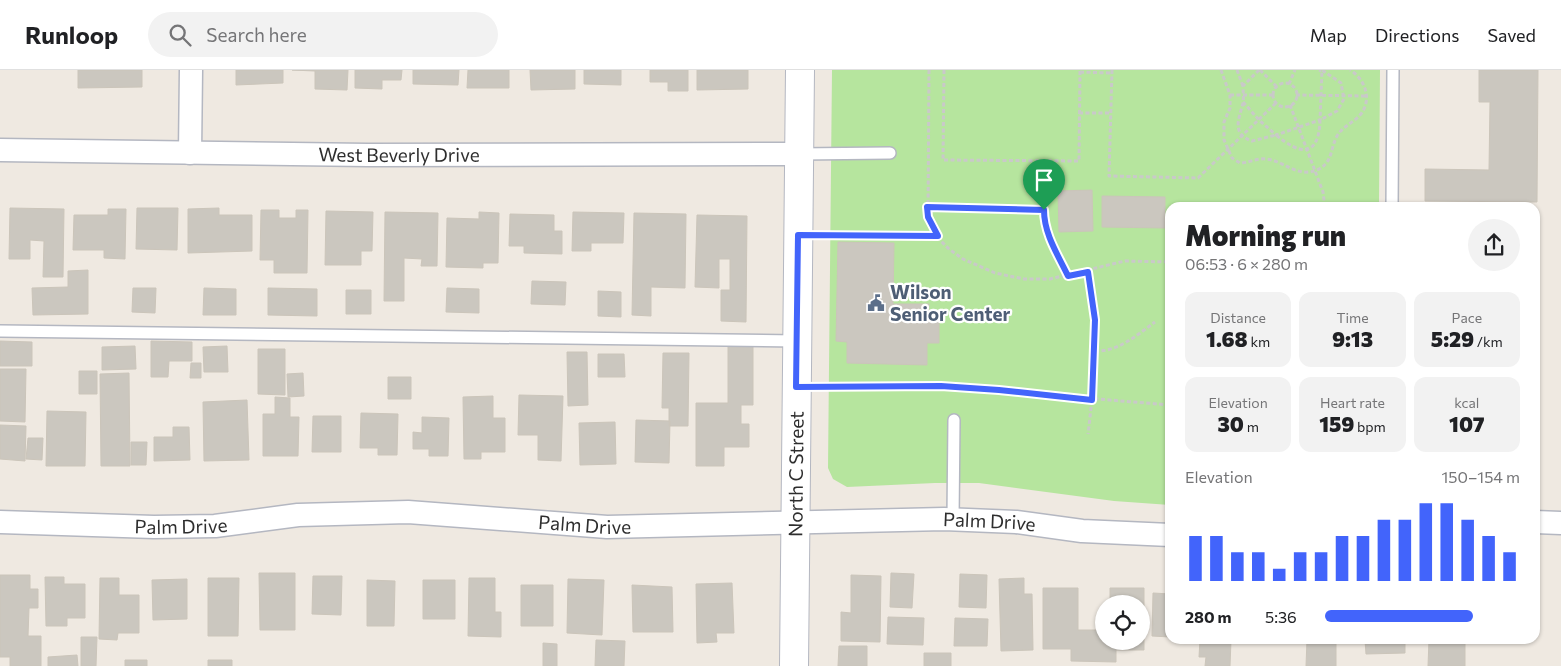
<!DOCTYPE html>
<meta charset="utf-8">
<style>
:root{--surface:#fff;--page:#f2f2f2;--text:#202124;--muted:#757577;--line:#e0e0e0;--accent:#4264fb}
body{margin:0;font-family:Commissioner,sans-serif;background:var(--page);color:var(--text);height:100vh;display:flex;flex-direction:column;font-size:19px;white-space:nowrap}
*{box-sizing:border-box;margin:0}
p{font-size:16px;color:var(--muted)}
.icon{flex:none;width:28px;height:28px;fill:none;stroke:currentColor;stroke-width:2;stroke-linecap:round;stroke-linejoin:round}
.map{position:relative;flex:1;overflow:hidden}
.panel{position:absolute;left:1165px;top:132px;width:375px;height:442px;display:flex;flex-direction:column;background:var(--surface);border-radius:15px;box-shadow:0 1px 4px #0004}
.panel>*{flex:none}
.fabs{position:absolute;left:1095px;top:525px;display:grid;gap:10px}
.fabs a{display:grid;place-items:center;width:55px;height:55px;border-radius:50%;background:var(--surface);box-shadow:0 1px 4px #0004;font-size:25px}
.pin{position:absolute;display:grid;place-items:center;width:42px;height:42px;color:#fff;margin:-51px -21px;border-radius:50% 50% 50% 0;rotate:-45deg;box-shadow:0 0 5px #0007}
.pin .icon{rotate:45deg}
.round{display:grid;place-items:center;flex:none;width:52px;height:52px;border-radius:26px;background:var(--page)}
.head{display:flex;align-items:center;justify-content:space-between;height:85px;padding:0 20px}
h1{font-size:28px;font-weight:800;line-height:38px}
.figures{display:grid;grid-template-columns:repeat(3,1fr);gap:8px;height:85px;padding:5px 20px}
.figures div{display:grid;align-content:center;border-radius:12px;background:var(--page);text-align:center}
.figures b{font-size:21px;font-weight:800}
.figures small{font-size:14px;font-weight:400}
.figures p{font-size:14px}
.chart{height:140px;padding:10px 20px}
.chart p{display:flex;justify-content:space-between}
.chart svg{width:100%;height:90px;margin-top:5px;stroke:var(--accent);stroke-width:6}
ul{padding:0 20px;list-style:none;font-size:16px}
li{display:grid;grid-template-columns:80px 60px 1fr;align-items:center;height:38px}
li i{height:12px;border-radius:6px;background:var(--accent)}
header{display:flex;align-items:center;gap:30px;box-sizing:border-box;height:70px;padding:0 25px;background:var(--surface);border-bottom:1px solid var(--line)}
header strong{font-size:24px}
nav{display:flex;gap:28px;margin-inline-start:auto;font-size:18px}
.search{width:350px;height:45px;background:var(--page);display:flex;align-items:center;gap:12px;box-sizing:border-box;padding:0 18px;border-radius:28px;color:var(--muted);font-size:19px}
.map>svg:first-child{display:block}
</style>
<header>
<strong>Runloop</strong>
<div class="search"><svg class="icon" aria-label="search" viewBox="0 0 24 24"><circle cx="10" cy="10" r="6"/><path d="M15 15l6 6"/></svg>Search here</div>
<nav><a>Map</a><a>Directions</a><a>Saved</a></nav>
</header>
<div class="map">
<svg width="1561" height="596" viewBox="0 0 1561 596">
<rect width="100%" height="100%" fill="#efe9e1"/>
<path fill="#b6e59e" d="M832,0H1380L1379,137L1170,138V435L1114,431L979,413H935L847,417L833,409L828,398Z"/>
<path fill="#cbc7bf" stroke="#cbc5ba" d="M78,0H142V17L78,18Z
M236,0H283V13L236,15Z
M292,0H348L347,20L315,19V1Z
M355,0H402L401,10H382V19L355,18Z
M413,0H459L458,15L413,14Z
M468,0H509V18H467Z
M530,0H575V19L531,20Z
M584,0H621V15L584,14Z
M650,0H688V21H668V12H650Z
M697,0H748V19L697,20Z
M1479,0H1538L1537,132L1425,131V99L1489,100L1490,32H1479Z
M1092,120L1093,161L1059,162L1058,121Z
M1102,126L1165,127V158L1102,157Z
M10,138L64,139L63,207H43L44,171L30,170V189H9Z
M137,138H178L177,180L136,179Z
M219,138V145H252V181L188,183V139Z
M108,139H126L125,189L104,188V180H73L74,145H108Z
M261,140H279V148H296V140H308L307,203H274V190H260Z
M326,141L373,142L372,181H361V195H325Z
M1535,141H1537V184H1535Z
M385,142L438,143L437,196H421L422,189L404,188V231H384Z
M479,142L499,143L498,193H483V198L446,197L447,148L479,149Z
M573,142L624,143L623,173H591V181H572Z
M634,143L686,144L685,218L651,217V246L632,245Z
M510,144L554,145V161H562V184L524,183V176H509Z
M697,145L747,146L746,252L721,251V220H730V189H719V218L695,217Z
M838,172L894,173L893,234H929L928,249H939V273H927V295L847,293V272L836,271Z
M88,200V244L33,245L32,218L68,217V201Z
M532,211L566,212L565,235L531,234Z
M133,218H156L155,243L132,242Z
M204,218L236,219V245H203Z
M268,218L317,219V246L268,245Z
M447,218L479,219V243L446,242Z
M346,220H371V244H346Z
M598,221L621,222V247L598,246Z
M0,271L32,272V296H0Z
M151,271L192,272V291H169L168,307H151Z
M728,275H753V335H741V354H749V377H724V396H696V333H728Z
M135,276L136,299L102,300V277Z
M227,276L228,302H204L203,277Z
M258,279H285V325L258,324Z
M567,282H587L588,335L568,336Z
M663,283H689L688,356H669V338H662Z
M598,284H624L625,307H598Z
M191,293H201V308H190Z
M0,299H26L25,352L0,351Z
M79,301H97V324H79Z
M129,303L130,396H101L100,304Z
M303,303L304,326L288,327L287,304Z
M388,307H411V329H388Z
M519,325L563,326L561,391L538,390V365H518Z
M493,326V348H505V382H481V389H464L463,327Z
M275,327L290,328V347H299L298,386H263V344H275Z
M247,330L249,390L204,391L203,332Z
M47,341L86,342L85,396H46Z
M361,343L398,344L397,385H378V378H360Z
M1535,344H1538V389H1535Z
M313,346H341V382H312Z
M422,347L449,348L448,386H429V379H413V362L422,363Z
M636,350L670,351L669,393L635,392Z
M615,352L616,394L580,395L579,353Z
M0,355L26,356L25,391L0,389Z
M173,357H189L190,390L154,391V367H173Z
M28,368H43L42,390L26,389Z
M131,372H147L146,395H131Z
M259,503H295V560H260Z
M891,503L914,504L912,538L890,537Z
M960,504L987,505L986,538L959,537Z
M0,505H30V519H38V538H29L28,566H41V596H10V587H0Z
M851,505L881,506L880,572L841,571V542L851,543Z
M313,506H342L341,545L312,544Z
M45,507H64V514H85V548H67V556H46Z
M100,508H119V525H139V563H118L117,570L99,569Z
M208,508H239L238,566H208Z
M469,508H495V542H501V567L468,566Z
M1024,508V524H1032L1033,580L1001,581L999,509Z
M187,509V549L153,550L152,510Z
M568,509L604,510L602,565L567,563Z
M367,510L395,511L394,556H367Z
M423,510H455V549H423Z
M732,513L734,563H716L717,572L697,573L696,514Z
M521,515H553V556H521Z
M632,515L672,517L673,562H633Z
M1043,518H1078V560H1104V571H1141V534H1110V518H1144V580H1116V592L1071,591V579H1043Z
M1153,523L1170,524V567L1152,566Z
M888,547L924,548L923,575L887,574Z
M955,548L988,549L987,576H954Z
M81,567H97L96,596H81Z
M596,570L625,571L624,596H595Z
M1200,570H1231L1230,596H1205L1206,587H1199Z
M1258,570H1291V573H1258Z
M1307,570L1336,571V596H1306Z
M1365,570H1405V583L1366,584Z
M1429,570H1465V596H1428Z
M543,573L557,574V596H543Z
M839,576H867V596H838Z
M924,583H951V596H924Z
M77,585L78,596H48V587Z
M125,590H147V596H125Z
M208,590H232V596H208Z"/>
<g fill="none" stroke-linecap="round" stroke-linejoin="round">
<g stroke="#b4b7c1" stroke-width="14">
<path id="lane" d="M799,84L890,83
M1392,138L1393,0
M0,261L797,271
M953,449L954,350"/>
</g>
<g stroke="#b4b7c1" stroke-width="25">
<g id="street">
<path id="s1" d="M0,80L368,85L799,84"/>
<path d="M190,83L191,0"/>
<path id="s2" d="M0,452L154,457L215,456L298,445L408,442L607,457L944,449L1016,452L1082,461L1170,465"/>
<path d="M1535,452L1561,453"/>
</g>
</g>
<g stroke="#b4b7c1" stroke-width="30">
<g id="secondary">
<path id="s3" d="M794,596L800,0"/>
</g>
</g>
<path stroke="#c9c9c9" stroke-width="3" stroke-dasharray="4 2.5" stroke-linecap="butt" d="M929,0L928,147L939,169L949,179L963,189L995,203L1024,209H1050L1125,191L1170,192
M944,0L943,90L1079,91L1080,0
M1112,0L1109,106L1198,108L1276,33
M1221,0L1230,25V38L1224,52V70L1232,88L1240,93C1249,93 1257,88 1266,89C1285,91 1296,108 1317,100C1333,93 1330,79 1337,66C1343,56 1353,53 1360,45C1373,30 1365,9 1350,0
M1237,0L1243,16
M1259,0L1243,16C1243,22 1244,28 1243,33C1239,49 1231,64 1252,71L1276,65C1300,85 1319,88 1320,50L1337,41L1344,29L1341,13L1322,0
M1260,0L1277,17
M1080,2L1111,3
M1273 25a12 12 0 1 1 24 0a12 12 0 1 1-24 0Z
M1289,14L1295,0
M1230,25H1274
M1296,25L1367,26
M1243,32L1259,50L1276,65L1320,50L1322,1L1319,0
M1290,35L1323,122L1325,138
M1079,43H1111
M1043,91V147L1046,160L1068,206
M927,137L1043,140
M824,165L937,166
M1088,201C1097,257 1095,309 1088,364
M1095,281C1118,282 1137,265 1155,252
M822,317L941,316L1170,335"/>
<use href="#lane" stroke="#fff" stroke-width="11"/>
<use href="#street" stroke="#fff" stroke-width="22"/>
<use href="#secondary" stroke="#fff" stroke-width="28"/>
</g>
<g fill="none" stroke-linecap="round" stroke-linejoin="round">
<g stroke="#fff" stroke-width="10">
<path id="route" d="M927,137L1044,140C1044,164 1058,185 1068,206L1088,202L1095,250L1092,330L999,320L941,316L796,317L798,165L938,166L928,147Z"/>
</g>
<use href="#route" stroke="#4264fb" stroke-width="6"/>
</g>
<defs>
<g id="civic-bare" transform="scale(1.35)"><path d="M-.6-6.5H3V-4.5H.6V-3L4-1V1h2V6H-6V1h2V-1L-.6-3ZM-1.2 2.5V6h2.4V2.5Z" fill="#5c6f8a" stroke="#fff" stroke-width="2.5" paint-order="stroke"/></g>
</defs>
<g fill-rule="evenodd">
<use href="#civic-bare" x="876" y="233"/>
</g>
<g text-anchor="middle" stroke-width="4.5" stroke-linejoin="round" paint-order="stroke">
<g font-size="19" fill="#2e2e2e" stroke="#fff">
<text dy="7" stroke="none"><textPath href="#s1" startOffset="399">West Beverly Drive</textPath></text>
<text dy="7" stroke="none"><textPath href="#s3" startOffset="192">North C Street</textPath></text>
<text dy="7" stroke="none"><textPath href="#s2" startOffset="991">Palm Drive</textPath></text>
<text dy="7" stroke="none"><textPath href="#s2" startOffset="586">Palm Drive</textPath></text>
<text dy="7" stroke="none"><textPath href="#s2" startOffset="181">Palm Drive</textPath></text>
</g>
<g font-size="19" font-weight="bold" fill="#4e5e75" stroke="#fff" text-anchor="start">
<text x="890" y="229">Wilson<tspan x="890" dy="22">Senior Center</tspan></text>
</g>
</g>
</svg>
<div class="fabs">
<a><svg class="icon" aria-label="locate" viewBox="0 0 24 24"><circle cx="12" cy="12" r="6"/><path d="M12 2v4M12 18v4M2 12h4M18 12h4"/></svg></a>
</div>
<div class="pin" style="left:1044px;top:140px;background:#1e9e55"><svg class="icon" aria-label="arrive" viewBox="0 0 24 24"><path d="M6 21V4h12l-3 4 3 4H6"/></svg></div>
<section class="panel">
<div class="head"><div><h1>Morning run</h1><p>06:53 · 6 × 280 m</p></div><a class="round"><svg class="icon" aria-label="share" viewBox="0 0 24 24"><path d="M12 15V3M7 8l5-5 5 5M5 13v7h14v-7"/></svg></a></div>
<div class="figures">
<div><p>Distance</p><b>1.68<small> km</small></b></div>
<div><p>Time</p><b>9:13</b></div>
<div><p>Pace</p><b>5:29<small> /km</small></b></div>
</div>
<div class="figures">
<div><p>Elevation</p><b>30<small> m</small></b></div>
<div><p>Heart rate</p><b>159<small> bpm</small></b></div>
<div><p>kcal</p><b>107</b></div>
</div>
<div class="chart"><p><span>Elevation</span>150–154 m</p>
<svg viewBox="0 0 160 44" preserveAspectRatio="none"><path d="M5 44V22M15 44V22M25 44V30M35 44V30M45 44V38M55 44V30M65 44V30M75 44V22M85 44V22M95 44V14M105 44V14M115 44V6M125 44V6M135 44V14M145 44V22M155 44V30"/></svg>
</div>
<ul>
<li><b>280 m</b>5:36<i style="width:76%"></i></li>
</ul>
</section>
</div>
